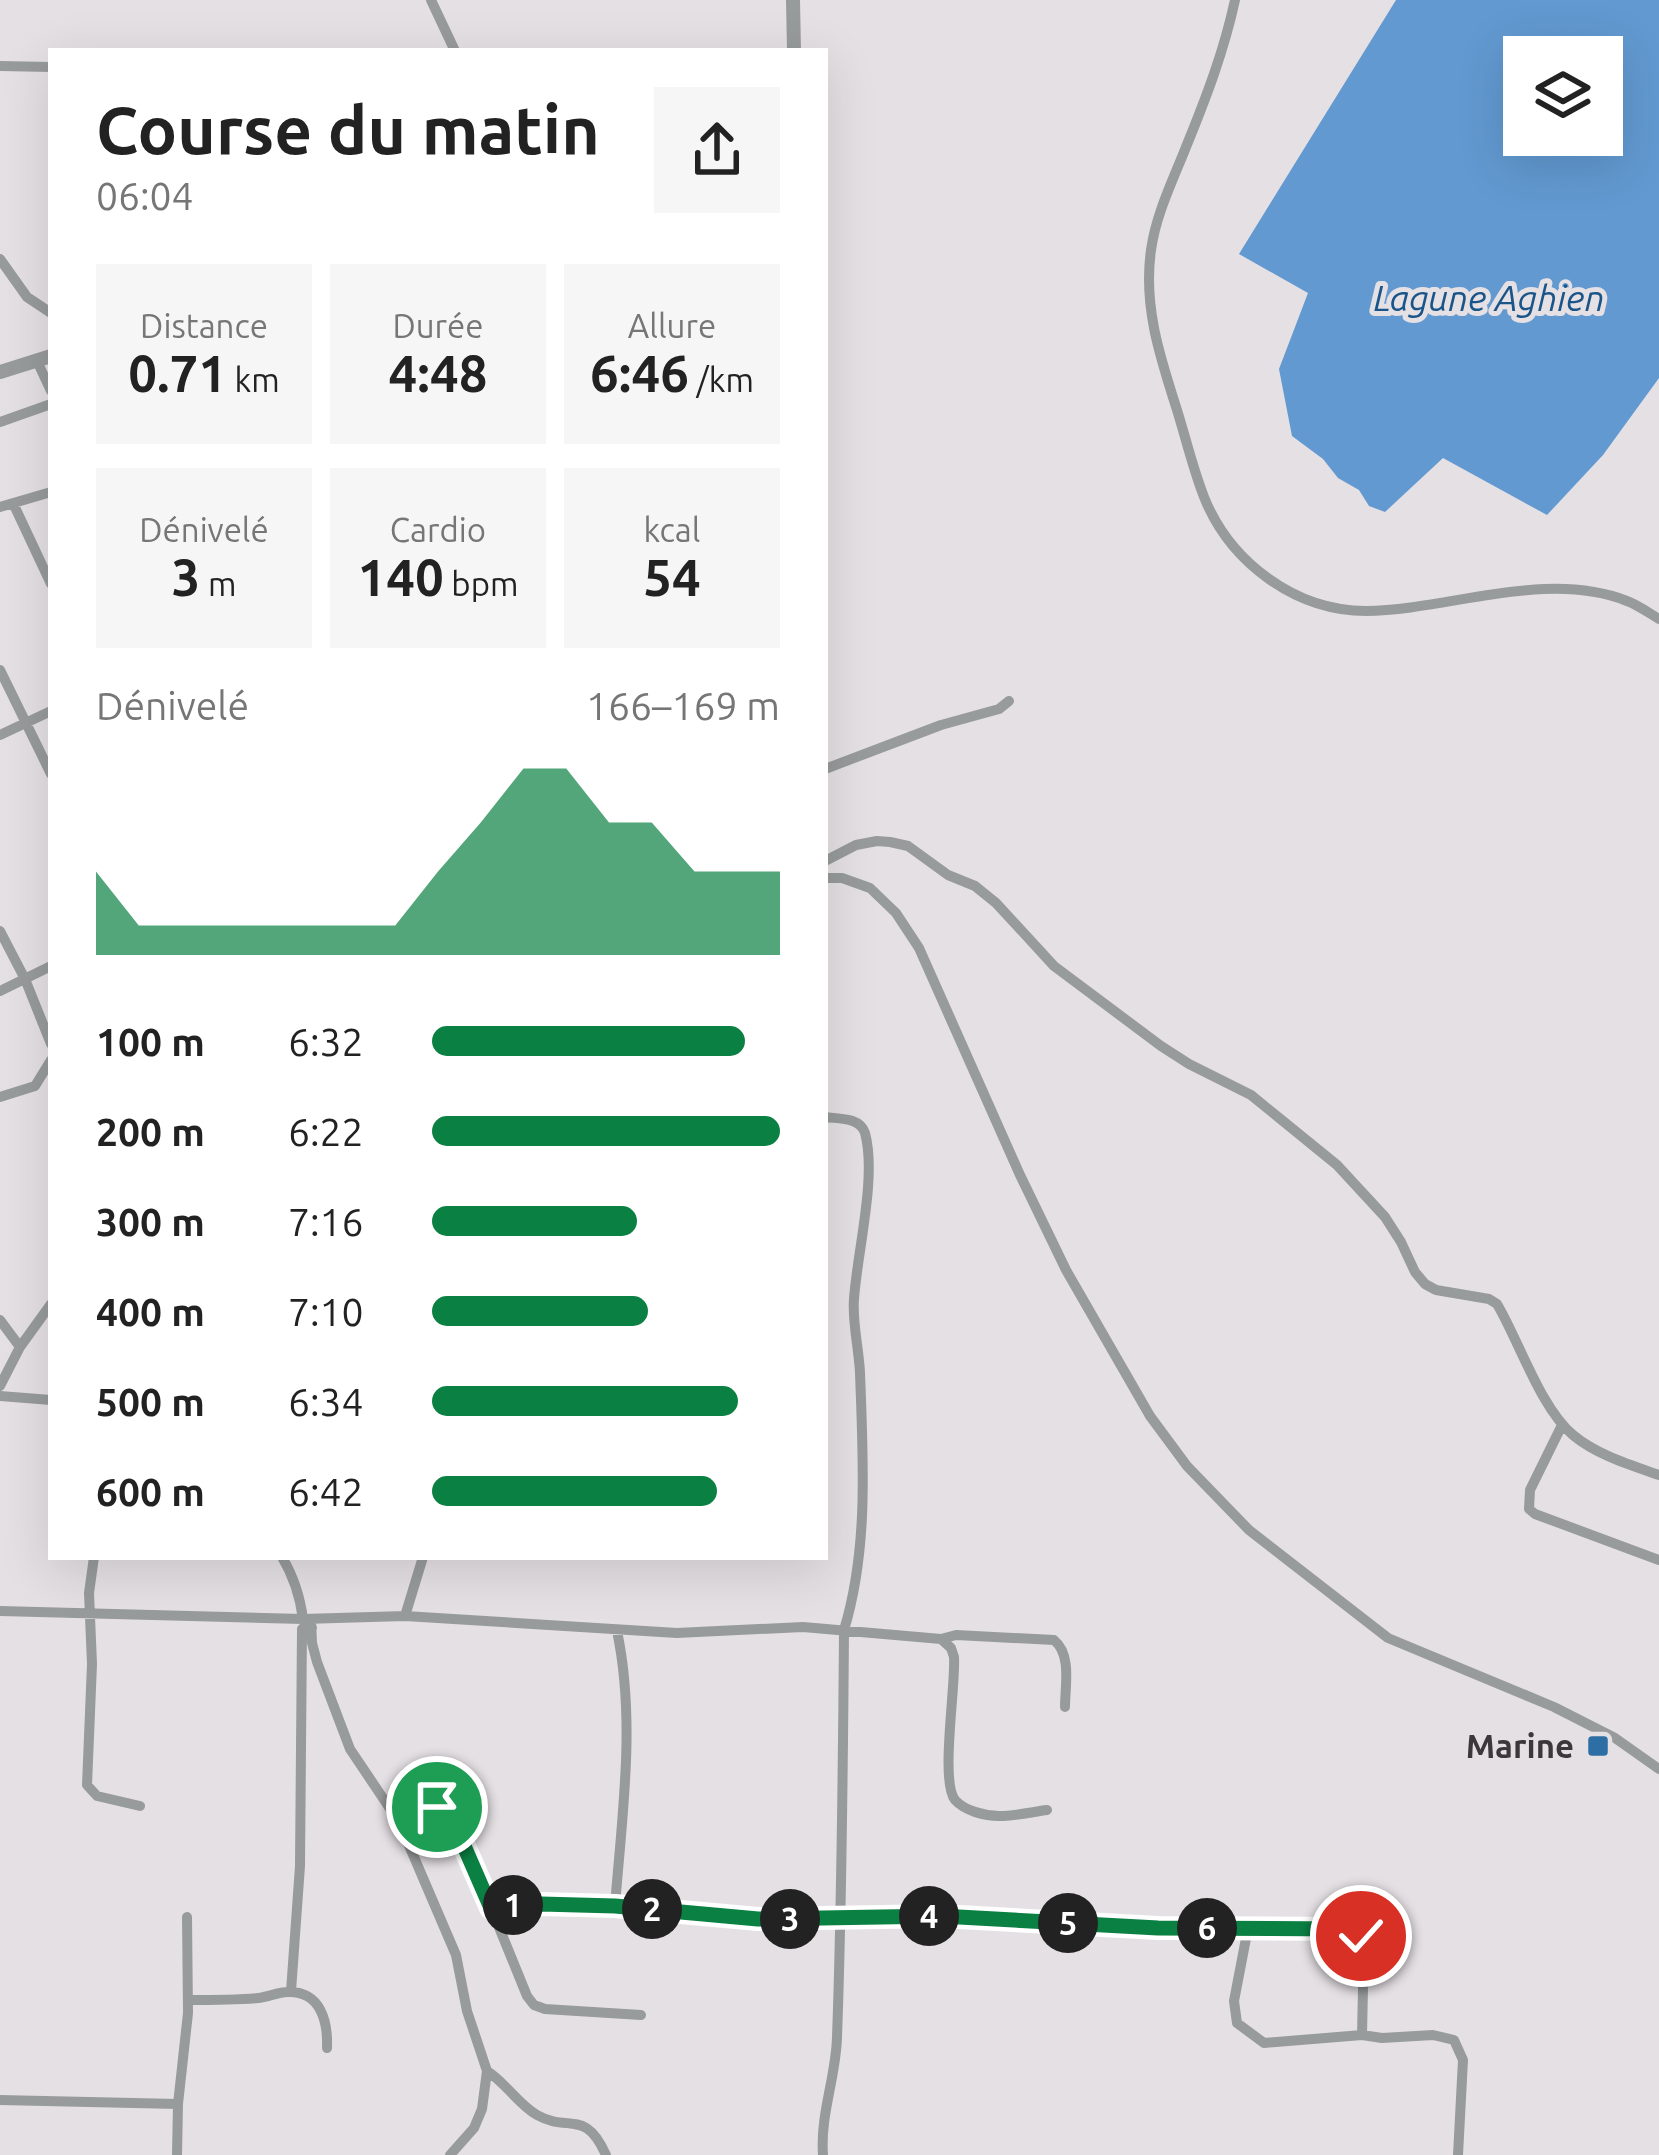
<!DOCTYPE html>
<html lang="fr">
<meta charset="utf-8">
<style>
:root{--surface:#fff;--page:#f6f6f6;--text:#222;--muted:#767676;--accent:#0b8043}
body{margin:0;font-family:Ubuntu,sans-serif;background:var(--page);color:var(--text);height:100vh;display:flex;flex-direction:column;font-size:45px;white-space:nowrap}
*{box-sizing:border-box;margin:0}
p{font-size:39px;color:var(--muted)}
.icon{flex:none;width:66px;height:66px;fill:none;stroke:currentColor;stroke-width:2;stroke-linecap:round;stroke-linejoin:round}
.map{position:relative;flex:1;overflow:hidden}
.details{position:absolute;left:48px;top:48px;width:780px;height:1512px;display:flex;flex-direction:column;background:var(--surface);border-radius:0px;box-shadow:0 12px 48px #0002}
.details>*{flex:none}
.fabs{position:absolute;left:1503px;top:36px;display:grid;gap:24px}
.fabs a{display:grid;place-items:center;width:120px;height:120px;border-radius:0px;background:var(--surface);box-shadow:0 12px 48px #0002;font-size:60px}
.pin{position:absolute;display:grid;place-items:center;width:102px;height:102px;color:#fff;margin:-51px;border:6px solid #fff;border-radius:50%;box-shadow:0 3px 12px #0007}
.km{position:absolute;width:60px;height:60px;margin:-30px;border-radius:50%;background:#222;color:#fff;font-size:33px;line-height:60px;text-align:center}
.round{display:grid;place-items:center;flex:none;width:126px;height:126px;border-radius:0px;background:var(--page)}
.head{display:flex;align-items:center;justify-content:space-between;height:204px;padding:0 48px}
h1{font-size:66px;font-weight:600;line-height:90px}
.figures{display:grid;grid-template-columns:repeat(3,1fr);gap:18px;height:204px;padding:12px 48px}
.figures div{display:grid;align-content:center;border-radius:0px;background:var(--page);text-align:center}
.figures b{font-size:51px;font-weight:600}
.figures small{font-size:33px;font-weight:400}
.figures p{font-size:33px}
.chart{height:336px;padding:24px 48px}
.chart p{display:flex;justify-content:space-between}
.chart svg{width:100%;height:216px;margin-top:12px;fill:var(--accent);opacity:.7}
ul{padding:0 48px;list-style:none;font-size:39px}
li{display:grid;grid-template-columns:192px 144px 1fr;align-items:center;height:90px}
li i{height:30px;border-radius:15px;background:var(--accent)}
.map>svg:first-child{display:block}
</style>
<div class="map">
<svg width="1659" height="2155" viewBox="0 0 1659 2155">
<rect width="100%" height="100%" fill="#e5e0e4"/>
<path fill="#6199d0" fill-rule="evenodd" d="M1396,0H1659V378L1603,455L1547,515L1443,458L1385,512L1369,506L1359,490L1338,478L1323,459L1292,436L1279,369L1308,293L1239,254ZM1524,57H1602V135H1524Z"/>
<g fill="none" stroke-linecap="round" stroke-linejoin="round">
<path stroke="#989b9b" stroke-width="10" d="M431,0L455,51
M1235,0C1224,51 1206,98 1186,147C1173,180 1156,214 1151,250C1143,306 1160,357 1177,410C1186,439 1193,469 1204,497C1230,562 1295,611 1366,611C1449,610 1546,569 1627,601C1638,605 1649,613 1659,619
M0,66L51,67
M0,259L27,297L51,313
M37,361L51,391
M0,422L51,404
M13,503L51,584
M0,507L51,492
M0,670L51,774
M0,735L51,711
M825,769L941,725L999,709L1009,701
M825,861L856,845L877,841L890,842L908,846L948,875L975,886L996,903L1054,966L1161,1046L1189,1064L1251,1095L1337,1165L1385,1217L1401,1242L1415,1272L1425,1284L1436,1290L1489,1299L1497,1304C1519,1341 1541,1409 1573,1435C1597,1455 1630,1465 1659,1475
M825,878H842L870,888L896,913L919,948L1020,1175L1066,1270L1150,1416L1187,1466L1249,1530L1388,1638L1554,1707L1615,1738L1659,1769
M0,931L25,979L51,1044
M0,991L51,966
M0,1097L35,1086L51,1060
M0,1320L20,1347
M0,1386L20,1347L51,1304
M0,1396L51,1400
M1562,1425L1530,1490L1529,1509L1535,1514L1659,1560
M94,1557L89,1593L92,1664L87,1785L97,1796L140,1806
M282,1557C294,1577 300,1596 303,1619
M0,1611L303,1619L405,1616L677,1633L803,1627L941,1639L956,1635L1054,1640C1072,1655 1065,1686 1065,1707
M405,1616L423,1557
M311,1619L312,1643L317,1662L350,1749L399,1822L456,1955L467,2011L487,2071L482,2109L474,2128L450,2155
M941,1639L951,1648L954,1657C956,1686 940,1781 955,1800C965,1811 985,1816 999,1816C1015,1816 1032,1812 1047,1810
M399,1822L437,1807L446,1811L481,1883L527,1996L534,2005L545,2009L641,2015
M615,1906C622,1815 636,1721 617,1631
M491,1908L541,1904L615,1906L758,1919L941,1916L1158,1928L1352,1930L1364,1942L1362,2035
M1248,1928L1234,2001L1237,2023L1264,2043L1362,2035L1382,2038L1433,2035L1454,2040L1463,2060L1458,2155
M291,1991L300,1866L302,1629L305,1626L312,1628
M188,2000C212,2000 235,2000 258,1998C268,1997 278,1992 288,1992C321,1991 328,2022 327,2048
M487,2071C506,2083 518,2104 537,2115C569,2133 585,2108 606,2155
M0,2100L178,2104
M177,2155L178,2104L188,2013L187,1917
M823,2155C820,2114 836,2077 837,2037C842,1901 843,1766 844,1630C869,1548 863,1458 860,1373C859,1349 852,1322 854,1299C857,1253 877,1177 865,1133C860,1117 839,1119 825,1117"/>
<path stroke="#989b9b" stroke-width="14" d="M793,0L794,51
M0,372L51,356"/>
</g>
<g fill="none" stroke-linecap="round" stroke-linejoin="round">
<g stroke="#fff" stroke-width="24">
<path id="route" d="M437,1807L446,1811L454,1823L491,1908L541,1904L615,1906L758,1919L941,1916L1158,1928L1342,1929L1352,1930L1361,1936"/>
</g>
<use href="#route" stroke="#0b8043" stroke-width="15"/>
</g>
<rect fill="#2d6ea4" stroke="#e5e0e4" stroke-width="4.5" x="1586" y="1734" width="24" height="24" rx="6"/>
<g text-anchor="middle" stroke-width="10" stroke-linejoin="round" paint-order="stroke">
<g font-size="33" font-weight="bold" fill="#3a3839" stroke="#e5e0e4" text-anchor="end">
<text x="1574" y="1758">Marine</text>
</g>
<g font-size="36" font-style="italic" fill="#1a558a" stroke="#e5e0e4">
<text x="1489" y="311">Lagune Aghien</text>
</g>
</g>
</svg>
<div class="fabs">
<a><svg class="icon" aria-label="layers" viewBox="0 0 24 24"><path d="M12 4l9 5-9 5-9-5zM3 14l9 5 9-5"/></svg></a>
</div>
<div class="pin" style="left:437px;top:1807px;background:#1e9e55"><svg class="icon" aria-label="arrive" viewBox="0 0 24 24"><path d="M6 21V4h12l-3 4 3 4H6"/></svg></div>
<div class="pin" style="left:1361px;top:1936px;background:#d93025"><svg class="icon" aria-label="check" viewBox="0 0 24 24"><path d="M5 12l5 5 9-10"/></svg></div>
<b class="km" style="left:513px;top:1905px">1</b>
<b class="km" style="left:652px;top:1909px">2</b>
<b class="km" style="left:790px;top:1919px">3</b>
<b class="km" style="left:929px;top:1916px">4</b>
<b class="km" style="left:1068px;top:1923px">5</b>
<b class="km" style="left:1207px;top:1928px">6</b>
<section class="details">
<div class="head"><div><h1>Course du matin</h1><p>06:04</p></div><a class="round"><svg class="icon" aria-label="share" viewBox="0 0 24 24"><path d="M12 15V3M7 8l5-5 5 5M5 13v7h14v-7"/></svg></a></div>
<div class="figures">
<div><p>Distance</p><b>0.71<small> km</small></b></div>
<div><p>Durée</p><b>4:48</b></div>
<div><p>Allure</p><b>6:46<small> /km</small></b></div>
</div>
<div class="figures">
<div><p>Dénivelé</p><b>3<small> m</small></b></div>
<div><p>Cardio</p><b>140<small> bpm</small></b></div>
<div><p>kcal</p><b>54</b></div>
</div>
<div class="chart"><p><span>Dénivelé</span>166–169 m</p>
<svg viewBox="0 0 160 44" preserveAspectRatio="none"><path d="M0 44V27L10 38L20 38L30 38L40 38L50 38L60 38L70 38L80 27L90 17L100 6L110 6L120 17L130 17L140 27L150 27L160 27V44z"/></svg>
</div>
<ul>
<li><b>100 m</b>6:32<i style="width:90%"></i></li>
<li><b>200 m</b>6:22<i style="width:100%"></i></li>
<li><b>300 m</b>7:16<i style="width:59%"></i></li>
<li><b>400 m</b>7:10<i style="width:62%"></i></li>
<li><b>500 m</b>6:34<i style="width:88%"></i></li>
<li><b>600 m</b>6:42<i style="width:82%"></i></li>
</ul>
</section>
</div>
